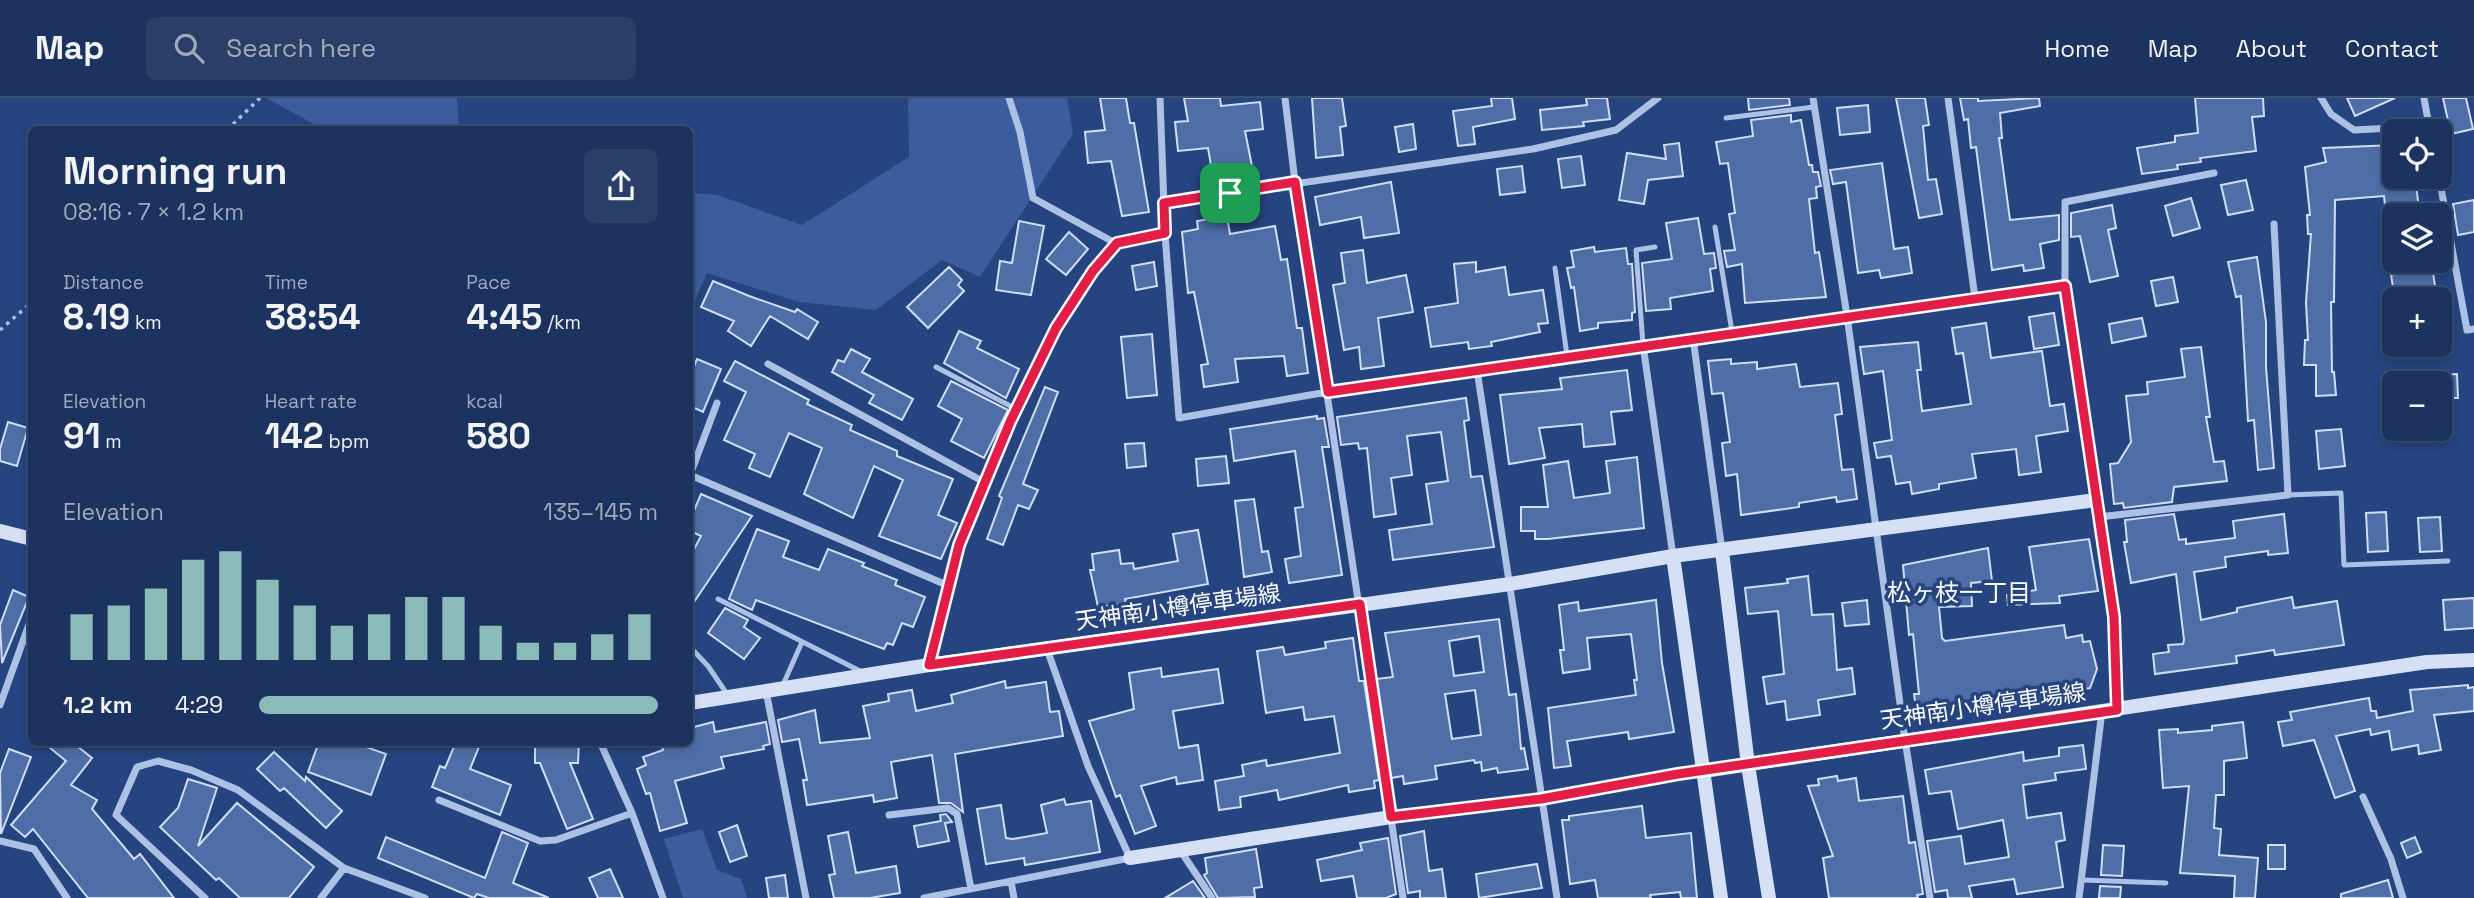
<!DOCTYPE html>
<meta charset="utf-8">
<style>
:root{--surface:#1c335f;--page:#293f68;--text:#f1f3f6;--muted:#a0aabd;--line:#3a4e74;--accent:#8bbbb9}
body{margin:0;font-family:"Space Grotesk","Noto Sans JP",sans-serif;background:var(--page);color:var(--text);height:100vh;display:flex;flex-direction:column;font-size:26px;white-space:nowrap}
*{box-sizing:border-box;margin:0}
p{font-size:23px;color:var(--muted)}
.icon{flex:none;width:38px;height:38px;fill:none;stroke:currentColor;stroke-width:2;stroke-linecap:round;stroke-linejoin:round}
.map{position:relative;flex:1;overflow:hidden}
.sheet{position:absolute;left:28px;top:28px;width:665px;height:620px;display:flex;flex-direction:column;background:var(--surface);border-radius:10px;box-shadow:0 4px 10px #0003,0 0 0 2px var(--line)}
.sheet>*{flex:none}
.fabs{position:absolute;left:2382px;top:21px;display:grid;gap:14px}
.fabs a{display:grid;place-items:center;width:70px;height:70px;border-radius:10px;background:var(--surface);box-shadow:0 4px 10px #0003,0 0 0 2px var(--line);font-size:35px}
.pin{position:absolute;display:grid;place-items:center;width:60px;height:60px;color:#fff;margin:-30px;border-radius:14px;box-shadow:0 4px 10px #0006}
.round{display:grid;place-items:center;flex:none;width:74px;height:74px;border-radius:10px;background:var(--page)}
.head{display:flex;align-items:center;justify-content:space-between;height:119px;padding:0 35px}
h1{font-size:38px;font-weight:800;line-height:52px}
.stats{display:grid;grid-template-columns:repeat(3,1fr);gap:10px;height:119px;padding:7px 35px}
.stats div{display:grid;align-content:center}
.stats b{font-size:35px;font-weight:800}
.stats small{font-size:19px;font-weight:400}
.stats p{font-size:19px}
.chart{height:196px;padding:14px 35px}
.chart p{display:flex;justify-content:space-between}
.chart svg{width:100%;height:126px;margin-top:7px;stroke:var(--accent);stroke-width:6}
ul{padding:0 35px;list-style:none;font-size:23px}
li{display:grid;grid-template-columns:112px 84px 1fr;align-items:center;height:52px}
li i{height:18px;border-radius:9px;background:var(--accent)}
header{display:flex;align-items:center;gap:42px;box-sizing:border-box;height:98px;padding:0 35px;background:var(--surface);border-bottom:2px solid var(--line)}
header strong{font-size:33px}
nav{display:flex;gap:38px;margin-inline-start:auto;font-size:24px}
.search{width:490px;height:63px;background:var(--page);display:flex;align-items:center;gap:18px;box-sizing:border-box;padding:0 24px;border-radius:10px;color:var(--muted);font-size:26px}
.map>svg:first-child{display:block}
</style>
<header>
<strong>Map</strong>
<div class="search"><svg class="icon" aria-label="search" viewBox="0 0 24 24"><circle cx="10" cy="10" r="6"/><path d="M15 15l6 6"/></svg>Search here</div>
<nav><a>Home</a><a>Map</a><a>About</a><a>Contact</a></nav>
</header>
<div class="map">
<svg width="2474" height="800" viewBox="0 0 2474 800">
<rect width="100%" height="100%" fill="#26447f"/>
<path fill="#3b5c9d" d="M266,0H457L459,31H323Z
M908,0H1067L1073,36L980,179L942,162L876,212L799,204L707,175L690,213V95L717,97L802,127L909,59Z
M702,731L717,772L741,781L747,800H683L664,741Z"/>
<path fill="#4f6ea8" stroke="#d0ddf5" stroke-width="2" fill-rule="evenodd" d="M1100,0H1126L1130,25H1134L1149,114L1122,118L1111,63L1088,65L1085,34L1105,32Z
M1184,0H1220L1221,8L1260,4L1263,31L1245,33L1253,73L1213,79L1208,50L1178,53L1175,24L1188,23Z
M1312,0H1342L1346,28L1340,29L1343,57L1316,60Z
M1491,0H1512L1515,21L1473,29L1475,46L1458,48L1453,13L1492,8Z
M1586,0H1607L1610,21L1583,24L1584,28L1542,32L1540,12L1587,7Z
M1748,0H1789L1790,7L1749,12Z
M1896,0H1925L1929,27L1923,28L1928,82L1936,81L1942,116L1919,120Z
M1960,0H1978V3L2039,0L2040,8L2000,15L2002,40H1999L2010,122L2059,117V142L2040,146L2044,170L2024,173L2023,167L1992,172L1976,49L1971,50L1968,21L1964,22Z
M2195,0H2263L2264,18L2252,19L2256,53L2200,60L2201,64L2177,67L2178,71L2142,76L2137,50L2175,44V38L2198,35Z
M2347,0H2395L2355,18Z
M2443,0H2466L2473,31L2451,36Z
M1868,7L1870,34L1840,37L1837,10Z
M1791,17V24L1801,22L1809,67H1812L1813,74H1818L1821,88L1816,89L1817,100L1809,101L1815,155L1819,154L1826,199L1745,205L1742,166L1727,169L1724,153L1735,152L1729,116L1735,115L1728,65L1720,66L1716,44L1753,38L1751,22Z
M1413,26L1416,51L1399,54L1395,29Z
M1679,45L1683,78L1648,82L1644,106L1619,102L1627,55L1666,61L1664,47Z
M2394,47V79H2415L2419,111L2386,116L2384,98L2335,102L2334,204H2331L2332,274H2334L2336,297L2316,298V267H2304L2305,242H2308L2306,204L2311,136H2308L2307,117H2310L2305,69L2326,64L2323,50Z
M1581,58L1585,87L1562,90L1558,61Z
M1882,65L1894,151L1908,149L1912,175L1881,180L1879,172L1858,175L1846,84L1833,86L1830,72Z
M1522,68L1525,94L1500,97L1497,71Z
M2246,82L2253,112L2228,117L2221,87Z
M1391,84L1399,135L1364,140L1361,119L1320,127L1315,99Z
M2191,100L2200,130L2173,138L2165,108Z
M2474,102V134L2458,137L2453,106Z
M2112,107L2116,130L2108,132L2118,178L2090,184L2080,138L2071,139V115Z
M1227,118L1230,136L1275,128L1281,162L1287,161L1297,230H1302L1308,275L1287,278L1284,258L1235,261L1238,284L1204,289L1201,267L1208,266L1194,194L1188,195L1182,134L1198,131L1197,123Z
M1698,120L1704,156L1714,155L1716,170L1710,171L1713,193L1670,200L1671,211L1646,213L1642,165L1672,161L1666,125Z
M1019,123L1044,128L1031,197L996,192L1000,163L1012,165Z
M1069,134L1088,151L1066,177L1046,161Z
M1594,149L1595,154L1626,150L1628,166H1632L1635,214L1632,215V222L1598,225V230L1580,233L1574,189L1571,190L1567,170L1574,169L1571,153Z
M1363,152L1367,185L1406,177L1413,214L1378,220L1384,268L1361,271L1359,249L1344,252L1333,187L1345,185L1341,155Z
M2257,159L2266,224V269L2274,370L2258,372L2254,322L2248,323L2241,198L2236,199L2228,164Z
M2397,163H2423L2424,169L2432,168L2437,201H2395L2391,177L2399,175Z
M1154,164L1157,188L1136,192L1132,168Z
M1476,164V174L1505,169L1509,197L1543,192L1548,225L1538,226L1540,234L1491,244L1492,248L1469,251L1468,244L1431,249L1425,210L1458,205L1454,166Z
M949,169L962,182L958,187L964,193L928,230L907,209Z
M2173,179L2178,204L2156,208L2151,183Z
M713,183L749,198L795,214L797,211L818,224L808,241L770,218L751,248L728,233L734,223L701,209Z
M2054,215L2059,247L2034,251L2029,219Z
M2142,220L2146,238L2112,245L2109,226Z
M1986,225L1991,260L2042,253L2050,308L2064,306L2068,333L2036,338L2041,374L2019,377L2016,351L1972,356L1976,380L1939,386V391L1912,396L1910,384L1896,386L1891,358L1877,360L1874,345L1892,342L1883,273L1864,276L1860,249L1918,244L1921,272H1917L1922,313L1971,306L1963,255L1956,256L1952,230Z
M959,233L981,243L977,250L1019,271L1006,300L944,265Z
M1152,236L1157,297L1127,300L1121,239Z
M2201,249L2210,319H2206L2214,364L2224,363L2227,383L2174,389L2172,404L2124,410L2123,405L2114,406L2110,366L2118,365L2131,344L2126,298L2148,296L2147,284L2185,279L2181,251Z
M851,251L870,261L862,274L913,301L902,322L869,305L874,297L832,274L838,262L844,264Z
M697,261L721,271L703,314L690,308V278Z
M1731,261V266L1757,264V271L1796,266L1800,289L1838,285L1842,316L1835,317L1842,372L1853,371L1857,401L1837,404L1836,399L1799,405V409L1741,417L1737,376L1726,378L1722,345L1730,344L1723,295L1712,296L1708,263Z
M735,263L809,302L807,306L852,327L850,332L897,353V358L953,381L938,417L957,425L941,461L879,438L903,382L874,368L853,420L804,396L822,350L789,335L770,379L749,370L755,356L724,342L746,294L724,283Z
M1627,272L1632,312L1611,314L1615,346L1584,349L1582,326L1539,330L1545,360L1509,366L1500,297L1562,291L1560,280Z
M2457,276L2458,300H2440V277Z
M951,283L1008,312L984,360L951,343L962,321L938,308Z
M1045,289L1058,294L1023,386L1038,392L1029,411L1018,407L1003,447L987,441L1002,400L999,398Z
M1466,300L1469,322L1464,323L1471,379L1482,378L1494,449L1393,462L1389,432L1432,426L1426,386L1448,383L1441,334L1407,338L1412,377L1391,380L1396,416L1374,419L1367,350L1359,351L1358,345L1341,347L1337,319Z
M1317,318V321L1324,320L1329,349H1322L1342,477L1289,485L1285,461L1301,458L1295,410L1303,409L1295,353L1234,363L1230,331Z
M8,324L28,330L17,368L0,363V351Z
M2341,331L2345,368L2319,371L2316,333Z
M1144,345L1146,368L1127,370L1125,346Z
M1226,358L1229,385L1198,388L1196,361Z
M1637,359L1644,430L1548,441H1535V433H1521V409H1548L1543,367L1568,363L1574,400L1610,395L1606,363Z
M701,396L752,418L690,510V459L701,438L690,433V422Z
M1254,401L1262,454L1268,453L1272,474L1244,479L1235,403Z
M2386,414L2388,453L2368,454L2366,415Z
M2174,416L2179,442L2186,441V446L2235,440L2233,423L2284,416L2288,455L2268,457V453L2225,459L2226,469L2194,474L2201,522L2237,514V510L2292,499L2294,510L2337,503L2344,547L2275,557L2274,552L2236,558L2237,565L2155,576L2153,556L2169,554L2168,547L2183,546L2184,542L2176,476L2131,485L2124,444H2127L2125,422Z
M2440,419L2442,453L2420,454L2418,420Z
M757,431L789,443L783,459L819,472L828,451L864,465L862,468L897,482L895,487L925,499L913,529L902,525L893,547L887,545L884,551L756,502L752,512L729,501Z
M1198,432L1208,486L1125,501L1126,506L1098,509L1090,472H1094L1092,456L1119,452L1121,466L1133,465L1134,471L1178,463L1173,436Z
M2089,441L2098,493L2059,498L2060,505L2008,507L2007,497L2036,492L2029,449Z
M1988,450L1992,483L1971,485L1972,508L1939,509L1942,540L1945,543L2064,527L2066,540L2082,537L2083,544L2090,543L2097,571L2090,590L2039,598L2040,600L1917,617L1914,596H1919L1913,536L1909,537L1903,467Z
M1808,478L1812,517L1833,516L1837,572L1852,570L1855,596L1818,602L1820,617L1787,622L1785,603L1767,606L1763,579L1784,576L1778,513L1748,516L1745,490L1788,485L1787,481Z
M13,492L29,499L2,565L0,527Z
M2474,500V530L2445,532L2443,502Z
M1656,502L1662,565L1674,634L1629,641L1628,634L1567,643L1571,668L1554,670L1548,610L1636,597L1634,582H1637L1631,536L1587,540L1590,571L1563,575L1560,552H1564L1559,507L1578,504L1579,513Z
M1867,502L1869,526L1845,528L1842,505Z
M725,510L748,522L744,529L760,540L744,561L708,535Z
M1499,521L1509,597L1516,596L1521,651L1524,650L1528,671L1498,675L1497,670L1482,673L1481,664L1475,665L1474,662L1435,668L1437,681L1404,686L1403,678L1391,680L1376,581L1393,579L1385,535ZM1479,538L1484,574L1454,578L1449,543ZM1475,592L1481,637L1452,641L1445,596Z
M1353,540L1359,583H1364L1379,682L1374,683L1375,690L1349,694L1348,687L1279,702L1277,692L1240,699L1241,709L1219,712L1215,683L1244,678L1242,667L1266,662L1267,668L1340,655L1334,618L1305,622L1303,609L1266,615L1257,553L1283,549L1285,557L1326,550L1325,544Z
M1161,570L1162,579L1218,571L1223,605L1173,613L1179,650L1198,647L1203,682L1177,686L1176,679L1141,688L1156,728L1135,736L1120,697L1116,699L1089,623L1134,611L1129,575Z
M1005,583L1006,590L1046,584L1050,614L1059,613L1063,638L955,656L963,714L951,705H939L932,657L891,664L897,700L874,704L873,697L807,707L803,682H807L799,641L782,644L778,622L815,612L820,645L870,640L863,608L889,603L888,596L912,592L916,613L953,605L951,597Z
M2468,587V590L2474,589V613L2434,617L2441,652L2419,656L2418,647L2392,652L2389,633L2371,637L2370,631L2336,638L2355,693L2335,700L2314,642L2283,648L2278,624L2292,622L2290,614L2369,600L2371,613H2376L2377,620L2413,613L2410,592Z
M713,624L715,634L766,624L770,646L763,648L764,651L721,659L724,670L675,683L687,725L660,733L650,695L646,696L637,671L646,667L643,659L663,652L662,648L690,644V630Z
M2243,624L2247,660L2224,663V697H2216L2214,730L2221,731L2219,757L2258,760L2255,800H2234L2235,778L2180,775L2189,688L2163,690L2159,632L2178,631V635L2212,632V628Z
M43,644H72L92,660L71,687L97,702L92,711L134,761L140,756L174,800H88L33,731L25,739L11,727L66,663Z
M319,644H352L386,656L371,697L308,674Z
M456,644H481L470,671L511,687L500,717L432,689L440,668L445,670Z
M535,644H579L578,665H570L593,721L567,731L540,665H535Z
M2083,647L2086,671L2055,675L2056,682L2023,687L2027,720L2061,715L2065,742L2056,744L2063,789L2017,796L2014,781L1969,788L1972,800H1948L1947,792L1935,794L1927,743L1961,738L1965,766L2009,759L2003,722L1958,731L1951,693L1929,696L1925,672L2023,654L2024,663L2059,658V650Z
M9,651L31,659L1,736L0,675Z
M274,654L305,683L306,679L342,713L326,730L284,690L280,693L257,671Z
M1837,678L1838,683L1856,680L1859,703L1903,698L1909,745L1915,744L1923,796L1917,797L1918,800H1829L1823,760L1833,758L1808,688L1819,687L1818,681Z
M188,681L217,690L198,748L237,705L314,769L289,800H240L219,780L216,782L160,729L178,710Z
M1064,701L1066,707L1091,703L1100,754L1025,767L1024,760L986,766L977,711L1001,707L1006,740L1013,741L1047,735L1041,707Z
M1642,708L1646,740L1691,735L1697,800H1681L1680,794L1650,797L1651,800H1598L1595,782L1570,786L1562,722H1569V718Z
M946,716L952,724L945,725L949,743L918,749L914,728L941,723L940,717Z
M737,727L747,758L730,764L719,734Z
M1424,733L1429,773L1442,771L1446,800H1420V793L1408,795L1400,738Z
M502,734L528,745L513,785L549,800H489L477,796L474,800L378,760L386,739L485,780Z
M848,734L856,775L896,768L900,795L870,800H834L829,777L835,776L828,738Z
M2415,739L2421,754L2407,760L2401,745Z
M1388,740L1396,796L1386,800H1357L1353,778L1321,783L1317,762L1362,752L1360,745Z
M2103,747L2124,748L2122,778L2101,777Z
M2268,747H2285V771H2268Z
M1256,751L1262,789L1254,790L1255,799L1218,800L1204,777L1207,775L1205,760Z
M1537,766L1542,790L1479,800L1476,776Z
M610,771L623,800H598L589,780Z
M785,777L788,800H769L766,780Z
M2388,782L2393,800H2341V796Z
M1193,783L1205,800H1165Z
M2100,788L2121,789L2120,800H2099Z"/>
<g fill="none" stroke-linecap="round" stroke-linejoin="round">
<path stroke="#adc1e6" stroke-width="3.5" stroke-dasharray="3.5 5" stroke-linecap="butt" d="M227,32L260,0
M0,232L32,204"/>
<path stroke="#adc1e6" stroke-width="5" d="M1726,20L1814,9
M1715,129L1732,234
M1555,170L1567,258
M1643,247L1636,152L1655,149
M936,269L1016,311
M2288,397L2341,395L2344,467L2448,463
M718,501L862,574
M690,549L708,568L727,596
M782,589L802,544
M2083,782L2166,785"/>
<path stroke="#adc1e6" stroke-width="7" d="M1009,0L1020,34L1033,100L1117,146
M1160,0L1165,136L1179,320L1327,294L2065,188
M1285,0L1295,84L1403,800
M1813,0L1847,218L1905,642L1930,800
M1948,0L1975,200
M2321,0L2331,16L2354,32L2429,28
M2424,0L2430,33
M2439,79L2467,232L2474,231
M1164,105L1533,51L1616,32L1658,0
M1693,240L1722,453
M1643,247L1673,458
M768,266L984,384
M1477,272L1557,800
M717,305L690,377L949,488
M2099,419L2288,397L2274,126
M930,566C939,527 947,487 959,448C975,396 1076,164 1119,145C1132,139 1151,138 1165,136
M766,593L806,800
M0,607L32,518
M2117,612L2114,519L2065,188V104L2214,75
M600,644L632,715L663,800
M2363,699L2391,761L2403,800
M439,702L540,743L556,742L632,715
M889,717L948,710L957,716L971,791
M1391,719L1541,701L1704,673
M0,743L34,751L67,800
M1180,752L1212,800
M1011,783L1014,800
M205,800L116,717L137,669L158,663L191,672L238,692L344,770L425,800
M321,800L344,770
M924,800L1130,760L1088,668L1047,551
M2079,800L2102,613"/>
<path stroke="#d6e0f5" stroke-width="14" d="M0,433L32,441
M1722,453L1748,667L1769,800
M1673,458L1721,800
M690,605L929,567L1510,486L1673,458L2096,402
M1704,673L2427,564L2474,562
M1130,760L1391,719"/>
</g>
<g fill="none" stroke-linecap="round" stroke-linejoin="round">
<g stroke="#fff" stroke-width="14">
<path id="route" d="M1295,84L1328,294L2065,188L2114,519L2117,612L1678,676L1541,701L1391,719L1360,506L929,567L959,447L1010,324L1056,230L1093,173L1117,145L1165,135L1164,105Z"/>
</g>
<use href="#route" stroke="#e11d48" stroke-width="9"/>
</g>
<g text-anchor="middle" stroke-width="7" stroke-linejoin="round" paint-order="stroke">
<g font-size="23" fill="#fff" stroke="#26447f">
<text transform="translate(1178 509) rotate(-8)" y="8">天神南小樽停車場線</text>
<text transform="translate(1983 608) rotate(-8)" y="8">天神南小樽停車場線</text>
</g>
<g font-size="24" fill="#fff" stroke="#26447f">
<text x="1959" y="503">松ヶ枝一丁目</text>
</g>
</g>
</svg>
<div class="fabs">
<a><svg class="icon" aria-label="locate" viewBox="0 0 24 24"><circle cx="12" cy="12" r="6"/><path d="M12 2v4M12 18v4M2 12h4M18 12h4"/></svg></a>
<a><svg class="icon" aria-label="layers" viewBox="0 0 24 24"><path d="M12 4l9 5-9 5-9-5zM3 14l9 5 9-5"/></svg></a>
<a>+</a>
<a>−</a>
</div>
<div class="pin" style="left:1230px;top:95px;background:#1e9e55"><svg class="icon" aria-label="arrive" viewBox="0 0 24 24"><path d="M6 21V4h12l-3 4 3 4H6"/></svg></div>
<section class="sheet">
<div class="head"><div><h1>Morning run</h1><p>08:16 · 7 × 1.2 km</p></div><a class="round"><svg class="icon" aria-label="share" viewBox="0 0 24 24"><path d="M12 15V3M7 8l5-5 5 5M5 13v7h14v-7"/></svg></a></div>
<div class="stats">
<div><p>Distance</p><b>8.19<small> km</small></b></div>
<div><p>Time</p><b>38:54</b></div>
<div><p>Pace</p><b>4:45<small> /km</small></b></div>
</div>
<div class="stats">
<div><p>Elevation</p><b>91<small> m</small></b></div>
<div><p>Heart rate</p><b>142<small> bpm</small></b></div>
<div><p>kcal</p><b>580</b></div>
</div>
<div class="chart"><p><span>Elevation</span>135–145 m</p>
<svg viewBox="0 0 160 44" preserveAspectRatio="none"><path d="M5 44V28M15 44V25M25 44V19M35 44V9M45 44V6M55 44V16M65 44V25M75 44V32M85 44V28M95 44V22M105 44V22M115 44V32M125 44V38M135 44V38M145 44V35M155 44V28"/></svg>
</div>
<ul>
<li><b>1.2 km</b>4:29<i style="width:100%"></i></li>
</ul>
</section>
</div>
